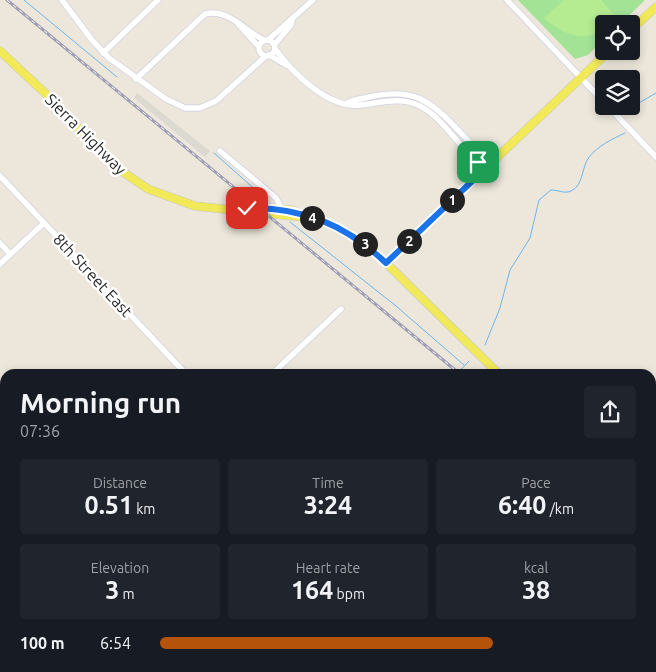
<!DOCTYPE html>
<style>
:root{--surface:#171b24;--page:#20242c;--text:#f1f3f6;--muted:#9ea1a6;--accent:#b45309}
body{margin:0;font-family:Ubuntu,sans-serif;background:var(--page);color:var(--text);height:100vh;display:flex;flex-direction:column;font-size:19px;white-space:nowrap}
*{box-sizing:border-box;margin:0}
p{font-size:16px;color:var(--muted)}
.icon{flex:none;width:28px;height:28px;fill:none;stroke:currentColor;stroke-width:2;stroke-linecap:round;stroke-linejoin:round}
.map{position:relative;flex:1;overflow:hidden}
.sheet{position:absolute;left:0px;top:369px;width:656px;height:304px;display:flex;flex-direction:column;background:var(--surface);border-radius:15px 15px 0 0;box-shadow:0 2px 8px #0003}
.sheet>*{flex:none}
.buttons{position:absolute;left:595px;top:15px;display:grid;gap:10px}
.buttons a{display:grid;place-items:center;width:45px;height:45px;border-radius:5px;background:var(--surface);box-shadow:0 2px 8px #0003;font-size:25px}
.pin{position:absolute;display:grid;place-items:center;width:42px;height:42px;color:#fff;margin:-21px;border-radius:10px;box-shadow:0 2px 8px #0006}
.km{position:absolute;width:25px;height:25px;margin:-12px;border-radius:50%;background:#222;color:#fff;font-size:14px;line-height:25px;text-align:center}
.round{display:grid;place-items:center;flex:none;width:52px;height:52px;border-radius:5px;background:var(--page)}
.headline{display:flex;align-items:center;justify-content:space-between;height:85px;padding:0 20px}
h1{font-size:28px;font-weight:600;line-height:38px}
.metrics{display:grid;grid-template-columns:repeat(3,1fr);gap:8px;height:85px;padding:5px 20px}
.metrics div{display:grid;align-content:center;border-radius:5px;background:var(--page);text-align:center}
.metrics b{font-size:25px;font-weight:600}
.metrics small{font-size:14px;font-weight:400}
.metrics p{font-size:14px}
ul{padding:0 20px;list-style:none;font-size:16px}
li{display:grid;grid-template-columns:80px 60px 1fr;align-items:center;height:38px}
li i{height:12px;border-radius:6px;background:var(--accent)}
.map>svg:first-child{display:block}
</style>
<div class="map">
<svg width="656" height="672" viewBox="0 0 656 672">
<rect width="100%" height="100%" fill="#ece7da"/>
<path fill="#a3e396" d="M518,0H645L620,24H604V39L588,55L575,59Z
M0,531L5,535V599L0,602Z
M141,668H227L223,672H145Z
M277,668H436L429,672H273Z
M470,668H556L552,672H475Z"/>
<path fill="#b5eb91" d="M564,0H601L619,20L616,24H604V31C581,42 562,34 544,18Z"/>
<path fill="#dcd9d1" d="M137,93L210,151L205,157L134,98Z"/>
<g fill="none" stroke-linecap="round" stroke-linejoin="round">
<path stroke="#6bb5f0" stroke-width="1" d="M24,0L117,77
M625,111L656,93
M214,153L268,201
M290,222L396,306L464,365
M485,345L500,308L510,270L530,238L539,200L551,190C558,190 565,194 571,191C584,185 581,168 589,157C598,146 612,139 625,133
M457,374L469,361
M392,672V668"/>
<g stroke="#d0d0e2" stroke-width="7">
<path id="minor" d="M62,0L92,40L109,58L166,99L185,108H200L216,101L266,56
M507,0L604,102
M239,25L259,47
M268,40L313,0
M259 48a8 8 0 1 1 16 0a8 8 0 1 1-16 0Z
M274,45L291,25L292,20
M275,49C293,73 328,109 361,105C381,103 400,96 420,106C447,120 460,153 487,167
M103,53L158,0
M269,55L286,65
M136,79L205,14C228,8 245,31 264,40
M347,103C354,99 361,99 369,97C414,87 429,100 459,131C470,143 481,153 487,167
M608,106L656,157
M220,151L276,198L282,209
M0,176L186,374
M0,243L10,254
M0,264L44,223
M272,374L341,309
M0,628L5,623
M462,668L466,672"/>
</g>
<g stroke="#c7c7c7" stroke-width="9">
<path id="major" d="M631,30L656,7
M0,51L46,94L114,166L148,189L195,206L312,218
M242,210L260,207L291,210L331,225L357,239L386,263L499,374
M386,263L609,51
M651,504L656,508
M0,525L5,530
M133,668L138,672
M650,672L656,667"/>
</g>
<use href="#minor" stroke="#fff" stroke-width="5.5"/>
<use href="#major" stroke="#f2e959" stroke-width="8"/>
<g stroke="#9e9db4" stroke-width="3">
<path id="rail" d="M7,0L460,374
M651,531L656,535"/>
</g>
<use href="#rail" stroke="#fff" stroke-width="1" stroke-dasharray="4" stroke-linecap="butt"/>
</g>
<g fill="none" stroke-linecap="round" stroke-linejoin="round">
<g stroke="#fff" stroke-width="10">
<path id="route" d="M247,208C303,207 346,225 386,263L487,167L478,162"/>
</g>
<use href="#route" stroke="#1a73e8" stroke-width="6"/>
</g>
<g text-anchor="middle" stroke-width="5" stroke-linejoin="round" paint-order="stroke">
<g font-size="16" fill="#292929" stroke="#fff">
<text transform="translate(86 134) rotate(45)" y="6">Sierra Highway</text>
<text transform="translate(93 275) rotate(47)" y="6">8th Street East</text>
</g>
</g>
</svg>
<div class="buttons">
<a><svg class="icon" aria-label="locate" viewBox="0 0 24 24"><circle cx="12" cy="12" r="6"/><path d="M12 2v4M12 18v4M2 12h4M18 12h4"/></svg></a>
<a><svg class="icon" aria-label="layers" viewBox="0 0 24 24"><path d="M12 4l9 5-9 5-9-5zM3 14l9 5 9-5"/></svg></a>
</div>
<div class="pin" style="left:478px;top:162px;background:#1e9e55"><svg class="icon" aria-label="arrive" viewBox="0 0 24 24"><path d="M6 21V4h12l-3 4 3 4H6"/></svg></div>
<div class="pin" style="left:247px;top:208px;background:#d93025"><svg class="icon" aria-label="check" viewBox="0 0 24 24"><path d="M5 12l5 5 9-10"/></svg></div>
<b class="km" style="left:452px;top:200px">1</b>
<b class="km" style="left:409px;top:241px">2</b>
<b class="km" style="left:365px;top:244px">3</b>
<b class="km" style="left:312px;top:218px">4</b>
<section class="sheet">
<div class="headline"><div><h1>Morning run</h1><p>07:36</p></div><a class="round"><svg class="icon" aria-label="share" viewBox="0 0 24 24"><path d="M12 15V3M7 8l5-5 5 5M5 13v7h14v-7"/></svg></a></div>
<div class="metrics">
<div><p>Distance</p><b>0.51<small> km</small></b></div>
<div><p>Time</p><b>3:24</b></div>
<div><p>Pace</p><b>6:40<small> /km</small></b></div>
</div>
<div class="metrics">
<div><p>Elevation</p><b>3<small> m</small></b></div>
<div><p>Heart rate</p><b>164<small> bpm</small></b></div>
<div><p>kcal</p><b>38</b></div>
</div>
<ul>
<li><b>100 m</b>6:54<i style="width:70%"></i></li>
</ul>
</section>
</div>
